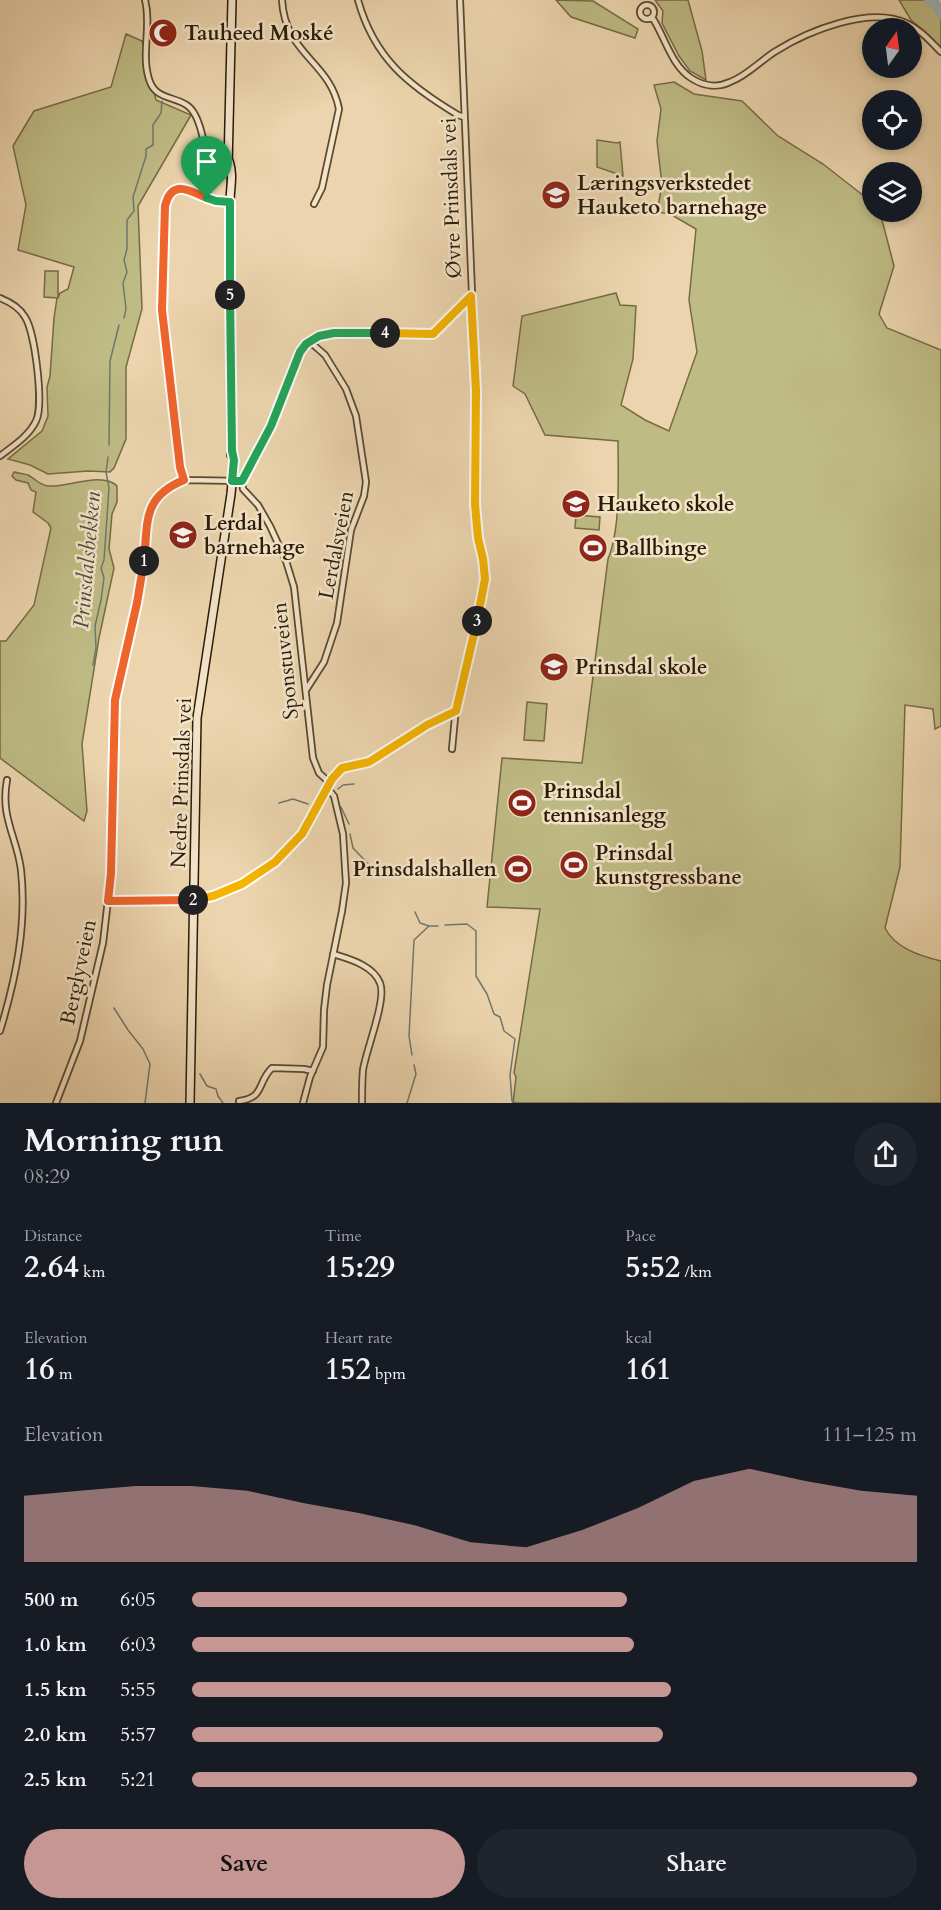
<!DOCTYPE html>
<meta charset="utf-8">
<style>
:root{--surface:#171b24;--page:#20242c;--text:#f1f3f6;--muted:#9ea1a6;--accent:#c59692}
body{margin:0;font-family:Cardo,serif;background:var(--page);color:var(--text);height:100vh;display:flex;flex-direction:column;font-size:22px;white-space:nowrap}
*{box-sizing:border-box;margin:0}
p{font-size:20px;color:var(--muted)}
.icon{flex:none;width:33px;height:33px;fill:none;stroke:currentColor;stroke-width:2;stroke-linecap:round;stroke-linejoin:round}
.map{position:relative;height:1103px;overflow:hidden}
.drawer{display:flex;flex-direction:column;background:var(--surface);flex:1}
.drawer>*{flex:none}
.needle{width:39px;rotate:14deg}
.tools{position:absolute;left:862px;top:18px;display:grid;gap:12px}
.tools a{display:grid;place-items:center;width:60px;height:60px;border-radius:50%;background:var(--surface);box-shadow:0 3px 9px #0003;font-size:30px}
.pin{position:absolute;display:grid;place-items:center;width:51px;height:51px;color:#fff;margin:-62px -26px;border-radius:50% 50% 50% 0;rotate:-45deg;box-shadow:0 0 6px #0007}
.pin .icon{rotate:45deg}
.km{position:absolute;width:30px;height:30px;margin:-15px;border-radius:50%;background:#222;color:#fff;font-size:16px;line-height:30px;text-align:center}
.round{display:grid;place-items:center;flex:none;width:63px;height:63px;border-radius:32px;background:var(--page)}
.overview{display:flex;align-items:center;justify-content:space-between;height:102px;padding:0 24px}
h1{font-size:33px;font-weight:700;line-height:45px}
.metrics{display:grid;grid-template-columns:repeat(3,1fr);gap:9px;height:102px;padding:6px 24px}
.metrics div{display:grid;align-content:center}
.metrics b{font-size:30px;font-weight:700}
.metrics small{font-size:16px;font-weight:400}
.metrics p{font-size:16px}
.chart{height:168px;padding:12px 24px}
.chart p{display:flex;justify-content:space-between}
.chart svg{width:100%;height:108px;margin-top:6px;fill:var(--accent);opacity:.7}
.action{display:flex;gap:12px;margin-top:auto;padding:12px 24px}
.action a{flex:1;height:69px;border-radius:36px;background:var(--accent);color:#111;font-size:24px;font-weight:700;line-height:69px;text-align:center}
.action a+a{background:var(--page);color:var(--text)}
ul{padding:0 24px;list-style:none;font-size:20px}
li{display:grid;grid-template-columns:96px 72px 1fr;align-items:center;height:45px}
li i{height:15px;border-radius:8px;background:var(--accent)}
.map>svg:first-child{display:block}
</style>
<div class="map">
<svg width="941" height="1103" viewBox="0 0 941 1103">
<rect width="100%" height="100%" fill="#ecd5ae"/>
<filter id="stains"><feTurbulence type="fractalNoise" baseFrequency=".00333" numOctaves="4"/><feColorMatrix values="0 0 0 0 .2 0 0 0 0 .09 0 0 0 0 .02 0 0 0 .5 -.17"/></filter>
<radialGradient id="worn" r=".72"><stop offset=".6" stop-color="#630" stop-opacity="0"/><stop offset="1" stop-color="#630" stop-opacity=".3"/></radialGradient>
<path fill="#bfbb85" stroke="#756b45" stroke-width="1.5" d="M556,0L593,1L638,29L635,38L571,17Z
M655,0H688L702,51L706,80L690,71L679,56L662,23L663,11Z
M899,0H937L941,5V47L911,20Z
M126,34L142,41L156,100L191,115L138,206L142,309L126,367V439L114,468L110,472L88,471L48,474L30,465L8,459L42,431L48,416L47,387L50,376L54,318L57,298L44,297L45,271H58V298L60,293L68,289L74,267L18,250L26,205L13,146L34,111L111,87Z
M674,82L694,94L742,101L778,136L823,164L873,203V212H880L894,266L879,314L887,328L941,350V726L935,729L933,709L905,705L900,867L885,928C895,948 920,956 941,961V1103H513L516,1077L514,1073L540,909L487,907L502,758L582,763L608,559C621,528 618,475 618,441L545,435L525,394L513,386L522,316L616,293L620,305L636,306L633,359L621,405L645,420L669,431L697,352L689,300L696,229L670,214L657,212L662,185L657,141L661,109L654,85Z
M597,140L617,143L620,142L623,176L597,167Z
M14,472C18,473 24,474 28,475C36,479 39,485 48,486C66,488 102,471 117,486V502L112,514L109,549L114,568L99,638L82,744L87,811L84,821L0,758V641H6L34,605L51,528L48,523L33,512L36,492L31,490L28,483L16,480L12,476Z
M576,515L600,517L599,530L575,528Z
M589,537L601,539L597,558L585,556Z
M527,702L547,704L544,741L524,740Z"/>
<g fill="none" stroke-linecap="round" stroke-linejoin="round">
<path stroke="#6f786f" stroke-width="1.5" d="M124,318L126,309L123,283L127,272L124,260L127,249V220L134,211L133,197L146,156V149L153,145V125L161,113L162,101
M109,445L110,361L119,325
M93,665L96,648L95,626L101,600L104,578L101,568L104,560L109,488L106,472L108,457
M338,789L343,785L354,784
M279,803L293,799L308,804
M341,807L349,824
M350,834L353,848L373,869
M415,912L420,923L429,926H438
M445,925L467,924L476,931V976L487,994L494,1014L500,1017L504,1031L515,1039L510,1075L512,1101L516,1103
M114,1008L128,1030L143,1049L150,1064L145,1103
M412,1055L409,1036L414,940L429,926
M200,1074L207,1086L216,1089L218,1096L223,1103
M407,1103L416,1074L414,1065"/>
<path stroke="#9db6b5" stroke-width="10" d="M929,0L936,5L941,14"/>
<g stroke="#5b4a2f" stroke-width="8">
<path id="minor" d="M145,0C152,26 140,56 150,82C157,100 175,96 188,106C205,119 210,178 207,198
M282,0C285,55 330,61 339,109L322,188L314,204
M358,0C374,58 408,85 458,115L464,117
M640 12a7 7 0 1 1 14 0a7 7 0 1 1-14 0Z
M652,17C665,37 671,65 691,78C703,86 717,88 730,82C747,76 761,60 776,51C808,31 869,6 906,23C920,29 930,41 941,52
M0,298C10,302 20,308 25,317C35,332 44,405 36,421C29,436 13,446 0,456
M184,480L181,467L162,301L165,206L170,193C186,181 199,197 215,201C220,202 225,202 230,202
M242,481L275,417L300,352C307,339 320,335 334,333L433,334L471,296
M242,481L243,489L258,505L270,526L286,561L294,587L313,758L319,773L330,783
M306,690L324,662L337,623L351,530L364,496L366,482L356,416L346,389L325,355L309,341
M452,749L456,707L479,613L485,579L483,559L478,538L475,504L476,391L460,0
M108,901L199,900L242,884L267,868L293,845L309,824L332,779L342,769L369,762L427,725L456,711
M333,954C349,959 373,965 380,983C387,999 366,1050 363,1070C362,1081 362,1092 362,1103
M0,1031C16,978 27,925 21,870C17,837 0,818 7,780
M239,1101C265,1098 257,1082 272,1068L304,1069L313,1071
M56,1103L80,1041L103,943L111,874L115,700L137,603L151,507L160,494L184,480L242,481
M303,1103L310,1077L323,1047L324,1010L327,985L342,911L346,883L343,834L334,796L328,789"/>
</g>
<g stroke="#2b1b05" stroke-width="10">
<path id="secondary" d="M229,161C234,175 230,188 230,202L231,455
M228,165L232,0
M190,1103L197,718L231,494L234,460L232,451"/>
</g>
<use href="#minor" stroke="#f3e4ca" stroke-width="4.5"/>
<use href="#secondary" stroke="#f3e4ca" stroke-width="7"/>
</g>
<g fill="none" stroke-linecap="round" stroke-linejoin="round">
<g stroke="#fff" stroke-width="12">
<path id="split-1" d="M144,561C148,522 142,497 184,480L180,467L162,310L165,206C172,178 189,191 207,198"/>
</g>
<g stroke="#fff" stroke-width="12">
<path id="split-2" d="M144,561L137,603L115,700L111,873L108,901L193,900"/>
</g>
<g stroke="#fff" stroke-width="12">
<path id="split-3" d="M193,900L213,896L242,884L275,862L302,834L332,779L342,768L369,762L427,725L456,711L477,621"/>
</g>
<g stroke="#fff" stroke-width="12">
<path id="split-4" d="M385,333L433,334L471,296L476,391L475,504L478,538L483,559L485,579L477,621"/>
</g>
<g stroke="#fff" stroke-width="12">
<path id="split-5" d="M230,295L232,451L234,460L232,481H242L271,426L300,352L306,344L319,336L334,333H385"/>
</g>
<g stroke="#fff" stroke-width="12">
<path id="split-6" d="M207,198L216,201L230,202V295"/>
</g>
<use href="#split-1" stroke="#f0652b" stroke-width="8"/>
<use href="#split-2" stroke="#f0652b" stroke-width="8"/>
<use href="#split-3" stroke="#f5b400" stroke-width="8"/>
<use href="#split-4" stroke="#f5b400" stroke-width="8"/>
<use href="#split-5" stroke="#22a559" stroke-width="8"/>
<use href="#split-6" stroke="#22a559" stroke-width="8"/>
</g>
<defs>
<g id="mosque-disc" transform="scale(1.5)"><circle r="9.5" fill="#8f2418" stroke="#f3e4ca"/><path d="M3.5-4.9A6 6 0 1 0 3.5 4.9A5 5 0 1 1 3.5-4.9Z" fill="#fff"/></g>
<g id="school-disc" transform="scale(1.5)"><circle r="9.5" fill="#8f2418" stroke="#f3e4ca"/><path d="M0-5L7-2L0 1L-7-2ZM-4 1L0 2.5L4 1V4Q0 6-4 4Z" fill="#fff"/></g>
<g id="stadium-disc" transform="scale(1.5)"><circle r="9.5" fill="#8f2418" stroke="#f3e4ca"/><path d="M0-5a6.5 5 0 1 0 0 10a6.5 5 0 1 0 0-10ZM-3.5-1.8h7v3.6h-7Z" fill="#fff"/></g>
</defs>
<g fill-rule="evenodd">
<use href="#mosque-disc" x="163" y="33"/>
<use href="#school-disc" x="556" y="195"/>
<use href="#school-disc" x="576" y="504"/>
<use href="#school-disc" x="183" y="535"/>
<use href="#stadium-disc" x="593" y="548"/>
<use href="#school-disc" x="554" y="667"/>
<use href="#stadium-disc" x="522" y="803"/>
<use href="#stadium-disc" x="574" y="865"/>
<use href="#stadium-disc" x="518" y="869"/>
</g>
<g text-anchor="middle" stroke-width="5" stroke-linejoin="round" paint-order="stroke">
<g font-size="21" font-weight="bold" fill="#2b1b05" stroke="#f3e4ca" text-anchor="start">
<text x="184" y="40">Tauheed Moské</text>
<text x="577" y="190">Læringsverkstedet<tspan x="577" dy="24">Hauketo barnehage</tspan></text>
<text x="597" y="511">Hauketo skole</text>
<text x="204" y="530">Lerdal<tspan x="204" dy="24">barnehage</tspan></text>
<text x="614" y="555">Ballbinge</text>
<text x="575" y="674">Prinsdal skole</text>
<text x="543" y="798">Prinsdal<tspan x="543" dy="24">tennisanlegg</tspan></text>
<text x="595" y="860">Prinsdal<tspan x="595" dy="24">kunstgressbane</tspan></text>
<text x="497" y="876" text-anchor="end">Prinsdalshallen</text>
</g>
<g font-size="21" fill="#2b1b05" stroke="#f3e4ca">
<text transform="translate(451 198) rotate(-92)" y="7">Øvre Prinsdals vei</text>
<text transform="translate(336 545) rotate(-79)" y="7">Lerdalsveien</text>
<text transform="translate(285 661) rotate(-96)" y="7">Sponstuveien</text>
<text transform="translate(181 783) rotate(-88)" y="7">Nedre Prinsdals vei</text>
<text transform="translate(78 972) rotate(-78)" y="7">Berglyveien</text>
</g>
<g font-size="22" font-style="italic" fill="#4d4a3a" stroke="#f3e4ca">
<text transform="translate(86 560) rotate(-85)" y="8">Prinsdalsbekken</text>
</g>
</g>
<rect width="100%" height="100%" filter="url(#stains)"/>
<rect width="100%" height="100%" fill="url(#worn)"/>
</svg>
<div class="tools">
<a><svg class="needle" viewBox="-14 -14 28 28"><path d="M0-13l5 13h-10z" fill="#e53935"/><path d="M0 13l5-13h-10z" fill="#9ea1a6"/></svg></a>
<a><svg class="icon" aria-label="locate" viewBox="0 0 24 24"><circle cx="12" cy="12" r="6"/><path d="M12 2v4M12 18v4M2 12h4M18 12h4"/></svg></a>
<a><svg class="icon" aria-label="layers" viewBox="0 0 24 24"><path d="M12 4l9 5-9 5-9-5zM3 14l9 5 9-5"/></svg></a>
</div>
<div class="pin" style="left:207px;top:198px;background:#1e9e55"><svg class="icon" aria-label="arrive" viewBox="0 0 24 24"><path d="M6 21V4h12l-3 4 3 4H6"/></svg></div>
<b class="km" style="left:144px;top:561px">1</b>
<b class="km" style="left:193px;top:900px">2</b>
<b class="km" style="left:477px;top:621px">3</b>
<b class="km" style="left:385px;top:333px">4</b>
<b class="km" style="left:230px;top:295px">5</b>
</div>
<section class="drawer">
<div class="overview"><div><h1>Morning run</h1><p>08:29</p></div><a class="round"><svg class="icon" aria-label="share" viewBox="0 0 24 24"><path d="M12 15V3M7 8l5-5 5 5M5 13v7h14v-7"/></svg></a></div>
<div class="metrics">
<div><p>Distance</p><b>2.64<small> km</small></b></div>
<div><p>Time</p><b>15:29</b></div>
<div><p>Pace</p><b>5:52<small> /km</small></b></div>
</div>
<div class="metrics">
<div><p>Elevation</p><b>16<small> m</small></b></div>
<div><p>Heart rate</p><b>152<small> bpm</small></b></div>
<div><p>kcal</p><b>161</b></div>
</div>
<div class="chart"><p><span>Elevation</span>111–125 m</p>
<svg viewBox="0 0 160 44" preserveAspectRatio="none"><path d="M0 44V17L10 15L20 13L30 13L40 15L50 20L60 24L70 29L80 36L90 38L100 31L110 22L120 11L130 6L140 11L150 15L160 17V44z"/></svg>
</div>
<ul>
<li><b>500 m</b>6:05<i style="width:60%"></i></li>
<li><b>1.0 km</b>6:03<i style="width:61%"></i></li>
<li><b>1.5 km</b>5:55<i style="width:66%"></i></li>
<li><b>2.0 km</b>5:57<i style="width:65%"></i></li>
<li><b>2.5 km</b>5:21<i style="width:100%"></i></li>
</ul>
<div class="action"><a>Save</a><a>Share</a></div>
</section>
